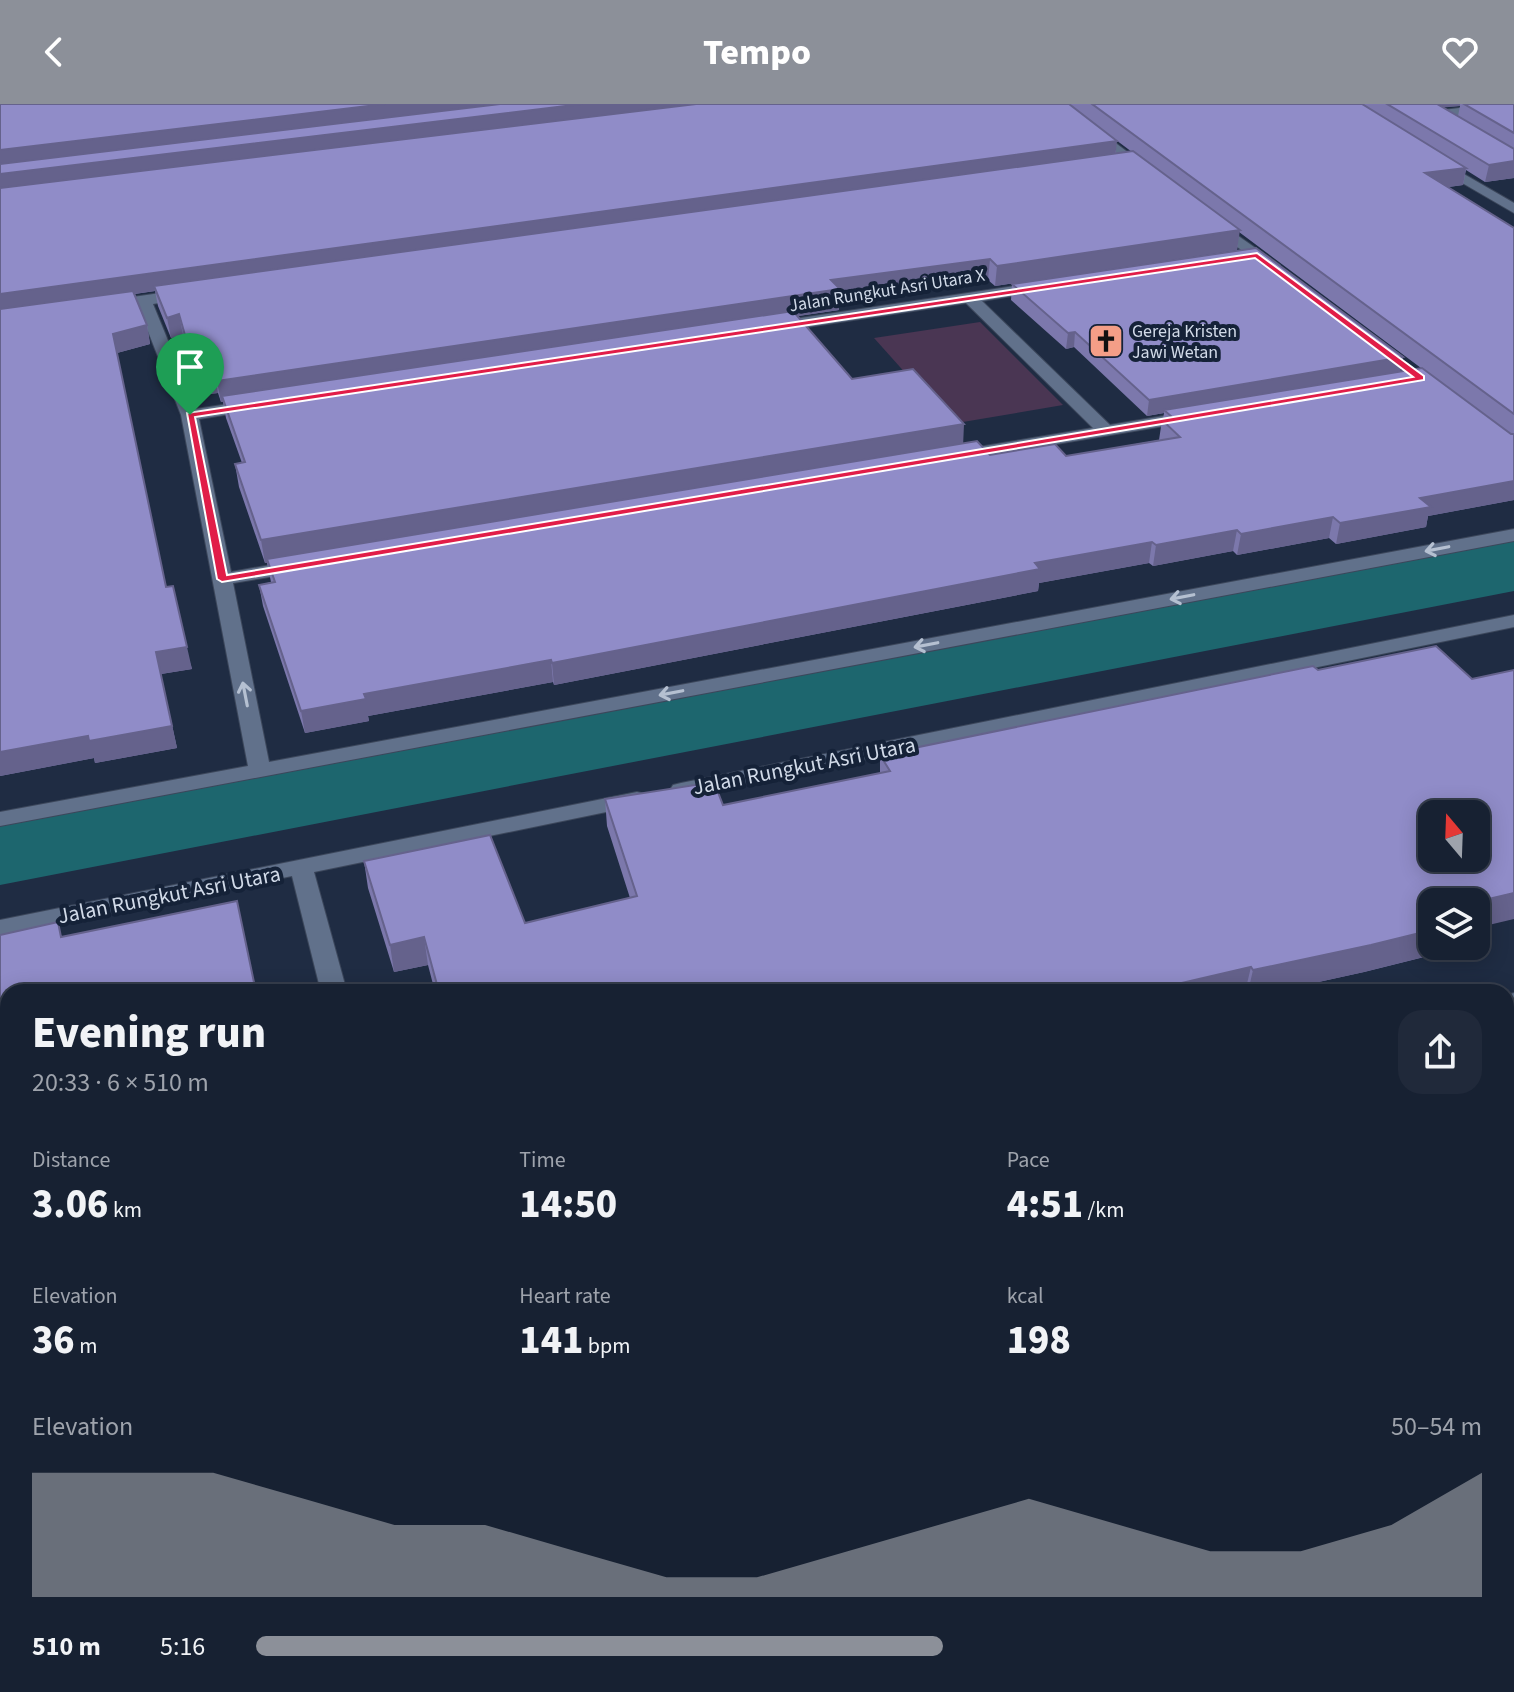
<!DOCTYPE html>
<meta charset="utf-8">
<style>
:root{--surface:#172132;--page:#20293a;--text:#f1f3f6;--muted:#9ea3ac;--line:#363e4d;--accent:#8c9099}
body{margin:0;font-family:"Source Sans 3",sans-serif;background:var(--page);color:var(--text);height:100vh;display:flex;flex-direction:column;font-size:30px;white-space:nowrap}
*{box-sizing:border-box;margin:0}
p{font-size:26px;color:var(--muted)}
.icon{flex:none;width:44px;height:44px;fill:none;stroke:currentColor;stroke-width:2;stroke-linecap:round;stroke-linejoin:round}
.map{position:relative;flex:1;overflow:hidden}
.side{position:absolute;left:0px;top:880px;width:1514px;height:708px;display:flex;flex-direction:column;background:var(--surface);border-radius:24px 24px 0 0;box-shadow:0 4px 20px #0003,0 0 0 2px var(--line)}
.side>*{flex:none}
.needle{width:52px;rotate:341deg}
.fabs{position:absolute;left:1418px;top:696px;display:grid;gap:16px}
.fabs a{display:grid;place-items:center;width:72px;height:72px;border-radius:16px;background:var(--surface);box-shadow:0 4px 20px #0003,0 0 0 2px var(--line);font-size:40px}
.pin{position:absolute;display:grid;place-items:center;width:68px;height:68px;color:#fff;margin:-82px -34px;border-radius:50% 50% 50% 0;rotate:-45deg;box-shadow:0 0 8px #0007}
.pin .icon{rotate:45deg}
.round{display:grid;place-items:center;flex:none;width:84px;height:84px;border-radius:24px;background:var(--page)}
.head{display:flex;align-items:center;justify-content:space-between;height:136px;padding:0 32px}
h1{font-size:44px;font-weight:800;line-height:60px}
.stats{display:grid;grid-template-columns:repeat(3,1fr);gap:12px;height:136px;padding:8px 32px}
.stats div{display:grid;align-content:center}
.stats b{font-size:40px;font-weight:800}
.stats small{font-size:22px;font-weight:400}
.stats p{font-size:22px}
.chart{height:224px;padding:16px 32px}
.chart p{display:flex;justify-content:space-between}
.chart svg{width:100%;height:144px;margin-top:8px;fill:var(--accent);opacity:.7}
ul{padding:0 32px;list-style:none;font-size:26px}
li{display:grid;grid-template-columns:128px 96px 1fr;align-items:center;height:60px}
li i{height:20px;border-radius:10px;background:var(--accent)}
header{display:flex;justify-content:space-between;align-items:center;height:104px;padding:0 32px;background:var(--accent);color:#fff;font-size:36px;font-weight:800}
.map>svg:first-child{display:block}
</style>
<header><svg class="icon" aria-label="back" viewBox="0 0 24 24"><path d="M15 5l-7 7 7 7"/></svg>Tempo<svg class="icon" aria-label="heart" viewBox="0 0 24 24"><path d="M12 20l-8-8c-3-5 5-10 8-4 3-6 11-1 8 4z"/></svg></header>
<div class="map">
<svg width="1514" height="1588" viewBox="0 0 1514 1588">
<rect width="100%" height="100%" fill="#1f2c43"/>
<path fill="#4a3653" d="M980,218L1063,301L951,320L874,234Z"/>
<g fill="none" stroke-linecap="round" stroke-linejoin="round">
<path fill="#1d666e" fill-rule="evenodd" d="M1514,437V487L0,781V719Z"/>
<g stroke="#3c475b" stroke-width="2">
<path id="minor" d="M1050,0H1064L1154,68L1142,71Z
M1491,0H1514V5L1435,15L1428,11L1435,7Z
M1438,55L1514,99V109L1433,62L1431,59Z
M1211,113L1280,161V167H1270L1206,120V114Z
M1042,178L1050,183L1047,186L982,197L1110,321L1194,307L1203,312L1200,316L954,357L948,356L945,352L948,348L1093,324L966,199L774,228L766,223L774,218Z
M188,185L196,190L193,193L153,200L196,305L255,296L264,301L255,306L199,315L231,468L299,456L309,462L299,468L233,479L269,658L1514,425V437L0,722V708L248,662L181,311L138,202L105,207L97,202L105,197Z
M1514,511V523L681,693L673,691L670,686L673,681L681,679Z
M637,688L645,690L648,695L645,700L314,768L347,888H321L292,772L0,832V816Z
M1514,889V907L1506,909V891Z
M1514,1301V1327L1506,1329V1303Z
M497,1580H533L535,1588H499Z
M579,1580H638L634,1588H575Z"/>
</g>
<use href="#minor" fill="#61718b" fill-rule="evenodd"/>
</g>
<path fill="#7c78ac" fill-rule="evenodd" d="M582,0H1514V74L1485,78L1466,66L1463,81L1448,83L1514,124V396L1428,412L1426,423L1336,440L1329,434L1237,451L1233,447L1153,462L1149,459L1039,479L1038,487L554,581L553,578L368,612L369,617L305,629L263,502L259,481L271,478L267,459H265L239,383L235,360L242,359L226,314L223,298H221L218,289L201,291L183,231L171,234L158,202L155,187L135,190L147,221L150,240L117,249L166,483L192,565L161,570L177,644L95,659L94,654L0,672V70ZM1460,2L1458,12L1443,3ZM1116,36L1132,48L1116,50ZM1239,128L1421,264L1400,267L1403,253L1012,180L1011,196L1066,245L1074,243L1147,312L1164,309L1163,315L1162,316L1159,336L1066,352L990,351L963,339L852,275L798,212L839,206V195L988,176L995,182L1237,146Z
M880,651L1476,798L1432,842H1442L1440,849L1364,868L1273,888H435L428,861L394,868L368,784L364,757L525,819L630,794L607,722L605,695L723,701L880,669Z"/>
<path fill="#65628c" d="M385,0H522L0,64V46Z
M582,0H718L0,88V70Z
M1438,0H1460V2L1438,4Z
M1117,37L1115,54L154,182L155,187L0,209V190Z
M1514,57V74L1485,78L1489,61Z
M1466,64L1463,81L1421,87L1425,69Z
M1240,126L1237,146L995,182L997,162Z
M990,155L988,176L839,195V206L224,298L222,292L223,298H221L217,277L831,176Z
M179,210L183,231L171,234L167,214Z
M147,221L150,240L117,249L113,230Z
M1075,228L1074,243L1066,245L1068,229Z
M1403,253L1400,269L1164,306V309L1147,312L1149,296Z
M214,267L218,289L201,291L196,270Z
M964,320L963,343L267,455V459H265L261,436Z
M1514,377V396L1428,412L1426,423L1336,440L1340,419L1420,394Z
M1333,413L1329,434L1237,451L1241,430Z
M1237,426L1233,447L1153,462L1156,441Z
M1152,438L1149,459L1039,479L1038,487L554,581L552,559L1035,459Z
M187,543L192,565L161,570L177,644L95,659L94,654L0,672V648L88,632L156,548Z
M551,556L553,578L368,612L369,617L305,629L301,607L364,590Z
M1514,789V815L1476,824V798Z
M1432,818V842H1442L1440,849L1364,868L1273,888H1248L1253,866Z
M424,833L428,861L394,868L390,841Z
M1251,863L1245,888H1143Z
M1514,1214V1241L1506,1243V1217Z"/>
<path fill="#908cc8" stroke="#65628c" stroke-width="2" fill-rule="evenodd" d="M0,0H385L0,46Z
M500,0H582L0,70V60Z
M696,0H1069L1117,37L0,190V84Z
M1092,0H1362L1466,64L1425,69L1514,124V310Z
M1387,0H1437L1514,45V57L1489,61Z
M1464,0H1514V29Z
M1133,47L1240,126L997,162L990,155L831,176L840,185L217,277L214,267L196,270L179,210L167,214L154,182Z
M1256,144L1403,253L1149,296L1075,228L1068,229L1012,180Z
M133,187L147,221L113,230L166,483L173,482L187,543L156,548L172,622L89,637L88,632L0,648V205Z
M793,207L852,275L913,265L964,320L261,436L235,360L245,358L222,292Z
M1422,264L1511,330H1514V377L1420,394L1431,403L1340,419L1333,413L1241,430L1237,426L1156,441L1152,438L1035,459L1040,465L552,559L551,556L364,590L366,595L301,607L259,481L275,478L267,455L977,337L990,351L1055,340L1066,352L1180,333L1162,316L1173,314L1164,306Z
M1436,542L1472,575L1514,566V789L1476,798H1432V826L1371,841L1253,866L1251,863L1143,888H439L424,833L390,841L364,757L490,731L525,819L637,792L605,695L714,678L723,701L890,667L880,651L1313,562L1318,566ZM1432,710H1476V754H1432Z
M237,797L256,888H8V1580H379L380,1588H0V831L58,818L61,833Z
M1514,927V1214L1506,1217V930Z
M1514,1389V1588H846L869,1580H1506V1392Z
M728,1580H757L760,1588H704Z"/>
<defs><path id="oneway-shaft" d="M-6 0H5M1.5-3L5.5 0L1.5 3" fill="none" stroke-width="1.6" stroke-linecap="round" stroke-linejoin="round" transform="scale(2)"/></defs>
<g stroke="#b5c0d1">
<use href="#oneway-shaft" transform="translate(1437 445) rotate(169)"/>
<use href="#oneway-shaft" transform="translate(1182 493) rotate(169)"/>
<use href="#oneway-shaft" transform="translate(926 541) rotate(169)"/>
<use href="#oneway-shaft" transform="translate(671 589) rotate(169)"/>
<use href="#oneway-shaft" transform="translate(245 590) rotate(-101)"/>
</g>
<path fill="#e11d48" stroke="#fff" stroke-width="2" fill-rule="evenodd" d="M1257,149L1424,272V276L222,478L217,475L187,309ZM1255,154L1413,273L227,471L195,313Z"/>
<defs>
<g id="church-square" transform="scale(1.8)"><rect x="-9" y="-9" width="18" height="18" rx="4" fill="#f49e87" stroke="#152238"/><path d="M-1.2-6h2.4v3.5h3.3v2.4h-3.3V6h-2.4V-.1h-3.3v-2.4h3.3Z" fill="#111"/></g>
</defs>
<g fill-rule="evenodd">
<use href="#church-square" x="1106" y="237"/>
</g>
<g text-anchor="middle" stroke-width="8" stroke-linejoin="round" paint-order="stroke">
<g font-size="18" fill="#d1dae8" stroke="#152238">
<text transform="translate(887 186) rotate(-9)" y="6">Jalan Rungkut Asri Utara X</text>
</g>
<g font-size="18" fill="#d1dae8" stroke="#152238" text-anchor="start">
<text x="1132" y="233">Gereja Kristen<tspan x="1132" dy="21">Jawi Wetan</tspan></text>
</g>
<g font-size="22" fill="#d1dae8" stroke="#152238">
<text transform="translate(804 661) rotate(-11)" y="8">Jalan Rungkut Asri Utara</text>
<text transform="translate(169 790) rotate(-11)" y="8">Jalan Rungkut Asri Utara</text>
</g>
</g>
</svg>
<div class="fabs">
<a><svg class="needle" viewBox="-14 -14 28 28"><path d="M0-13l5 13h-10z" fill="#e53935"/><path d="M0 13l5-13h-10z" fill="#9ea3ac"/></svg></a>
<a><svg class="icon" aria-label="layers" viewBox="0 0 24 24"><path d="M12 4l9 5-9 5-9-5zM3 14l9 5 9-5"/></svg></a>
</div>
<div class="pin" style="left:190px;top:311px;background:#1e9e55"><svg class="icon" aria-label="arrive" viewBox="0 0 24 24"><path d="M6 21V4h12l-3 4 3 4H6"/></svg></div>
<section class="side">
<div class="head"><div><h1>Evening run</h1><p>20:33 · 6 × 510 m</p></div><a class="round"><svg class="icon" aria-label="share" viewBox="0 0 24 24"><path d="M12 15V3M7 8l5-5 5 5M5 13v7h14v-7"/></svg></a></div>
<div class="stats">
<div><p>Distance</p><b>3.06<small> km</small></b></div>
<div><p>Time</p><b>14:50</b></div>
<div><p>Pace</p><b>4:51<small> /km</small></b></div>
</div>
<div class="stats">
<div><p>Elevation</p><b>36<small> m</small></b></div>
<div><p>Heart rate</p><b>141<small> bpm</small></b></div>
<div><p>kcal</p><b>198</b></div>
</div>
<div class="chart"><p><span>Elevation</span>50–54 m</p>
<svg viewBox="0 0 160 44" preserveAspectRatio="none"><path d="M0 44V6L10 6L20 6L30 14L40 22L50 22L60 30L70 38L80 38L90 30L100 22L110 14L120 22L130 30L140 30L150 22L160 6V44z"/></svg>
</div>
<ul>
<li><b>510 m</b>5:16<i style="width:56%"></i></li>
</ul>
</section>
</div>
